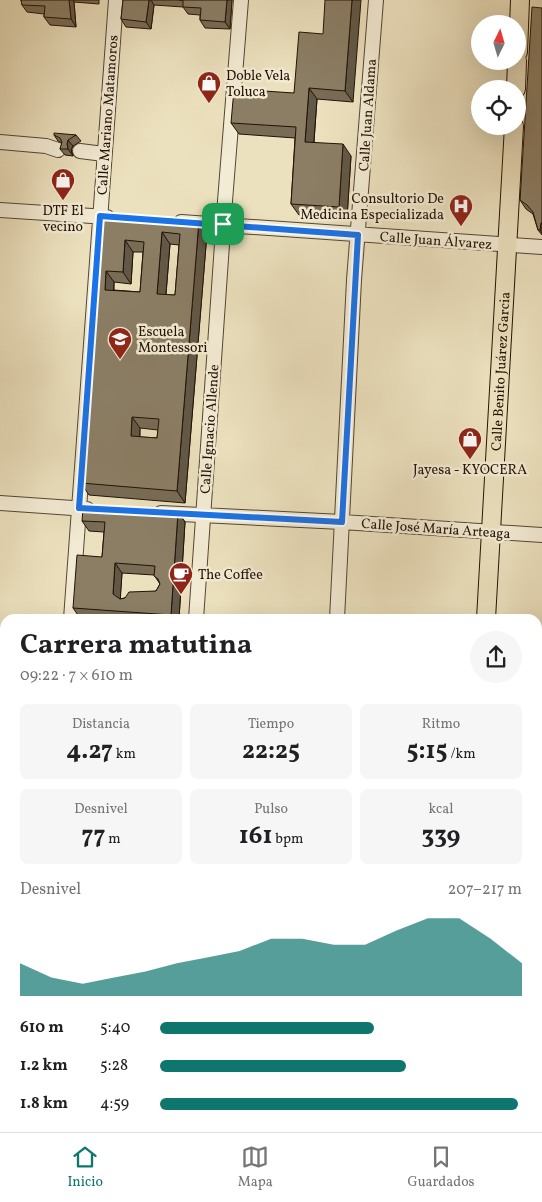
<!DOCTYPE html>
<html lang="es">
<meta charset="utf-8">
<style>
:root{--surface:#fff;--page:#f6f6f6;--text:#202124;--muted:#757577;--line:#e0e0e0;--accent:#0f766e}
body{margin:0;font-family:Vollkorn,serif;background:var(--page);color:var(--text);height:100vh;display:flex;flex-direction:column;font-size:19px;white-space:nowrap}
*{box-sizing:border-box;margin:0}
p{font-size:16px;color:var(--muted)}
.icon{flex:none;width:28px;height:28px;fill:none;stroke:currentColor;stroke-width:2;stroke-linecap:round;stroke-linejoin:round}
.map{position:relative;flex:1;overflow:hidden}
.panel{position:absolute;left:0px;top:614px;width:542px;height:519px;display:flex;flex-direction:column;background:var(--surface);border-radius:15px 15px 0 0;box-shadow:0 5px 20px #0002}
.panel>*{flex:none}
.needle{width:32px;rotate:5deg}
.tools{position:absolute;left:471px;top:15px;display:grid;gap:10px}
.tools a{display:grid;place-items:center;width:55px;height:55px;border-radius:50%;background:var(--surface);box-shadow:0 5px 20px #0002;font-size:25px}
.pin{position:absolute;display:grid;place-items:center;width:42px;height:42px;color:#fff;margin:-21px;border-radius:10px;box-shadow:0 2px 8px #0006}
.round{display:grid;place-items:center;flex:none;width:52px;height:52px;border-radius:26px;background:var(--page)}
.overview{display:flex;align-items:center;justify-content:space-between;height:85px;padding:0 20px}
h1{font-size:28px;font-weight:700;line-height:38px}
.metrics{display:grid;grid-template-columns:repeat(3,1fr);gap:8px;height:85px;padding:5px 20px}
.metrics div{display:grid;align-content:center;border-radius:8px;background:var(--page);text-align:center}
.metrics b{font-size:25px;font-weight:700}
.metrics small{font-size:14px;font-weight:400}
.metrics p{font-size:14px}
.chart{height:140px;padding:10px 20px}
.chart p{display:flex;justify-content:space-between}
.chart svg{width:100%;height:90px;margin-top:5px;fill:var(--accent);opacity:.7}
ul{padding:0 20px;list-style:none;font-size:16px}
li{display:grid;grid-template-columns:80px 60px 1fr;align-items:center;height:38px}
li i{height:12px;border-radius:6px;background:var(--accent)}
.menu{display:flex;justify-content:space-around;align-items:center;height:70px;border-top:1px solid var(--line);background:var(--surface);font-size:14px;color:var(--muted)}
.menu a{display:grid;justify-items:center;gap:2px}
.menu .on{color:var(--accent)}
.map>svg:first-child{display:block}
</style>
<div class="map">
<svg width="542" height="1132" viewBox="0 0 542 1132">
<rect width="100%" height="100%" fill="#ece1be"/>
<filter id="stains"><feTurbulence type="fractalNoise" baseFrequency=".004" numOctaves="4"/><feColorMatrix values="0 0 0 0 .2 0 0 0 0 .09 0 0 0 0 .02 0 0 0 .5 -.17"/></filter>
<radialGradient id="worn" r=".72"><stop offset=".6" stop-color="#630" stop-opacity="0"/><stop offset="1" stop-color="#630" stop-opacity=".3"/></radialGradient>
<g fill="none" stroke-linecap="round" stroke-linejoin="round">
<g stroke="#544632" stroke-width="16">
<path id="minor" d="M0,142L46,146L58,150
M80,151L104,154
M0,210L107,217
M181,222L542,247
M0,503L87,509
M161,513L342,522L542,535
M71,619L116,0
M196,619L225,201L241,0
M337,619L354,280L376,0
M0,638H5
M0,836L5,837
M538,872H542
M0,1043H5
M538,1077H542
M31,1132L32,1128
M162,1132V1128
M301,1132V1128"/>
</g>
<g stroke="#221204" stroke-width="20">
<g id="major">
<path d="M518,52L520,0"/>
<path d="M516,89L517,61"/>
<path id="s1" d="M486,619L514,126"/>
<path d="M459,1132V1128"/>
</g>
</g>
<use href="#minor" stroke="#f3ecd5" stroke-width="14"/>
<use href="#major" stroke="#ece1be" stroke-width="18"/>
</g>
<path fill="#786c57" stroke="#221204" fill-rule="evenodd" d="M21,0H99V4L74,2L76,27L50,25L44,17V14L27,12L22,5Z
M123,0H232L230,29L205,28L200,20V15L188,14L183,7L154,5L151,29L126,27L121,19Z
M542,8V235L538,230L533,214L526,209L520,200Z
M323,34L353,102L317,99L314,142L351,156L347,218L299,215L291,204L295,138L239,134L231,123L294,93Z
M54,135H76L81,141L73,146L71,150L73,156L65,155L60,149L62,143L58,141Z
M100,215L207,233L185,503L89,495L81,483ZM170,244L179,245L175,295H166ZM133,252H143L140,292L114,290V282L131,284ZM140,428L158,430L157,438L140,437Z
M178,512L185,522L179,619H92L80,618L73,608L102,557L104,532L89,531L82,521ZM122,573L154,575L160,584L156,591L120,599Z
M0,1047H5V1070H0Z"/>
<path fill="#615847" stroke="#221204" d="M69,0H73L74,2L76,27L71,19Z
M149,0H151L154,5L151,29L146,22Z
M227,0H232L230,29L225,22Z
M352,0H361L353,102L345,91Z
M309,88L317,99L313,153L305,142Z
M68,140L73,146L71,150L73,156L68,149L67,144Z
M343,144L351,156L347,218L339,207Z
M199,221L207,233L185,503L177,491Z
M541,223L542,225V233L540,230Z
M162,232L170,244L165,305L157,294Z
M125,240L133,252L131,284L123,272Z
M106,271L114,282L113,301L105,290Z
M132,417L140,428L139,447L131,436Z
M178,512L185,522L179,619H174L171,615Z
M115,563L122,573L120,604L113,594Z"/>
<path fill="#8b7e65" stroke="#221204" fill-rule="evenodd" d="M21,0H69L71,19L44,17L45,6L22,5Z
M123,0H149L146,22L121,19Z
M179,0H227L225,22L200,20L201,8L183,7V0Z
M325,0H352L345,91L309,88L305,142L343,144L339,207L291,204L296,127L231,123L234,89L294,93L299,32L323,34Z
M532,7L542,8V223H541L540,230H538L533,212L527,205L520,200Z
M54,133L76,135L68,140L67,144L68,149H60L62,142L60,138L54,135Z
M100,215L199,221L177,491L81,483ZM162,232L180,234L175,295L157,294ZM125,240L144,242L140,292L105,290L106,271L123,272ZM132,417L159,419L157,438L131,436Z
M83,508L178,512L171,615L73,608L77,555L102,557L105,522L82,521ZM115,563L155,566L154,576L158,579L160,584L156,591L129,592L125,598L120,599L113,594Z
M0,1047H5V1061H0Z"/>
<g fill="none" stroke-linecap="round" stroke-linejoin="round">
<g stroke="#fff" stroke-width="10">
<path id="route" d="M100,216L358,235L342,522L79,508Z"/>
</g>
<use href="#route" stroke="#1a73e8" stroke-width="6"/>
</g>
<defs>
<g id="shop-pin" transform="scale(1.25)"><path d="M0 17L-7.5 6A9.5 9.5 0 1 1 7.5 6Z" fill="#8f2418" stroke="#f3ecd5"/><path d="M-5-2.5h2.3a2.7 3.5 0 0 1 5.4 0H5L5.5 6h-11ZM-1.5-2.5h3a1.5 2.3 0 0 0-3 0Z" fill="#fff"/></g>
<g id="hospital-pin" transform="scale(1.25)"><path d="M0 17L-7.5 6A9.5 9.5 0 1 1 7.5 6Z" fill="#8f2418" stroke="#f3ecd5"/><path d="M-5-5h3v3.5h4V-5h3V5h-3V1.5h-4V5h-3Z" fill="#fff"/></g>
<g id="school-pin" transform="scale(1.25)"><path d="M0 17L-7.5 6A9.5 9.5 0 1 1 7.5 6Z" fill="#8f2418" stroke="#f3ecd5"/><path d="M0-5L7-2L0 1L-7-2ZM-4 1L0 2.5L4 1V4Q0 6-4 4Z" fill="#fff"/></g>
<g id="cafe-pin" transform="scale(1.25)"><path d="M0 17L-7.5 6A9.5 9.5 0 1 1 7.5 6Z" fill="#8f2418" stroke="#f3ecd5"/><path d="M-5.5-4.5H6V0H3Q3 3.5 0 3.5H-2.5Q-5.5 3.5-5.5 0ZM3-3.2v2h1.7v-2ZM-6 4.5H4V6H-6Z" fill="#fff"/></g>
</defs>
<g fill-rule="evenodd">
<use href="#shop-pin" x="209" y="83"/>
<use href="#shop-pin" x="63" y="180"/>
<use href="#hospital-pin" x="461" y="206"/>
<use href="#school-pin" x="120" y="339"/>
<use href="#shop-pin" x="470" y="439"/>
<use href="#cafe-pin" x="181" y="574"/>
</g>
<g text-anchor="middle" stroke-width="5" stroke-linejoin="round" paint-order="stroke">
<g font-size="14" fill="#221204" stroke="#f3ecd5" text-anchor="start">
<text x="226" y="80">Doble Vela<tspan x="226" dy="16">Toluca</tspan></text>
<text x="444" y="203" text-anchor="end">Consultorio De<tspan x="444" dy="16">Medicina Especializada</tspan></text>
<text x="63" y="215" text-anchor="middle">DTF El<tspan x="63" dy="16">vecino</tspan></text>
<text x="138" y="336">Escuela<tspan x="138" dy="16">Montessori</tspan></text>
<text x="470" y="474" text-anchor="middle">Jayesa - KYOCERA</text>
<text x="198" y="579">The Coffee</text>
</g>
<g font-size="14" fill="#221204" stroke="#f3ecd5">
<text transform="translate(107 115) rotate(-86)" y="5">Calle Mariano Matamoros</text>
<text transform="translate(367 115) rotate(-86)" y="5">Calle Juan Aldama</text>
<text transform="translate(436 240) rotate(4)" y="5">Calle Juan Álvarez</text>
<text dy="5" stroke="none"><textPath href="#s1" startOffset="248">Calle Benito Juárez Garcia</textPath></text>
<text transform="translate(209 429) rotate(-86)" y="5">Calle Ignacio Allende</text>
<text transform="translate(436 528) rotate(4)" y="5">Calle José María Arteaga</text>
</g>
</g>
<rect width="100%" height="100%" filter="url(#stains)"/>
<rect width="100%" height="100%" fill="url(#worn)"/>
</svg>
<div class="tools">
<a><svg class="needle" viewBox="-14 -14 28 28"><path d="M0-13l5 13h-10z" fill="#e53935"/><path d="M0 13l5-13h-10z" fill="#757577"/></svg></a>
<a><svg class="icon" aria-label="locate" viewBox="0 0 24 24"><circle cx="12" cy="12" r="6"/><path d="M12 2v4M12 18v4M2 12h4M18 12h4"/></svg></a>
</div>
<div class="pin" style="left:223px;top:224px;background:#1e9e55"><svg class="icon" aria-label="arrive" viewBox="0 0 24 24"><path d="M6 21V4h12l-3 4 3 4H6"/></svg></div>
<section class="panel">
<div class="overview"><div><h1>Carrera matutina</h1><p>09:22 · 7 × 610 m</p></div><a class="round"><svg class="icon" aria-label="share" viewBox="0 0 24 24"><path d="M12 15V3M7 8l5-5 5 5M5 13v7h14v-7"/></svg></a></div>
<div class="metrics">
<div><p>Distancia</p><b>4.27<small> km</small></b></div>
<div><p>Tiempo</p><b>22:25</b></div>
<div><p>Ritmo</p><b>5:15<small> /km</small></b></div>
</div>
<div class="metrics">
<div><p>Desnivel</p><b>77<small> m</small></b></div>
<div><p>Pulso</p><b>161<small> bpm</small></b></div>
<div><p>kcal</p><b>339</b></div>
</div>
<div class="chart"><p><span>Desnivel</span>207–217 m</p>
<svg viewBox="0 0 160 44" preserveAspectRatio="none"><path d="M0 44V28L10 35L20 38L30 35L40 32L50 28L60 25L70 22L80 16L90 16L100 19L110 19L120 12L130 6L140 6L150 16L160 28V44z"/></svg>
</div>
<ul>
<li><b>610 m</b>5:40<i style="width:59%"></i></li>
<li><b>1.2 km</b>5:28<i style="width:68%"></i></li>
<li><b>1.8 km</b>4:59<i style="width:99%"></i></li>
</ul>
</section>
</div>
<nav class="menu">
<a class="on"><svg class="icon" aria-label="home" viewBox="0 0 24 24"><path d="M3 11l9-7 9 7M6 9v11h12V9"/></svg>Inicio</a>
<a><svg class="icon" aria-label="map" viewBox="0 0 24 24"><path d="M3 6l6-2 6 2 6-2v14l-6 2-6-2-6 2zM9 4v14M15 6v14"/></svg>Mapa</a>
<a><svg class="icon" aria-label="saved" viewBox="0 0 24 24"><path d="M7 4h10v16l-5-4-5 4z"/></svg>Guardados</a>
</nav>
